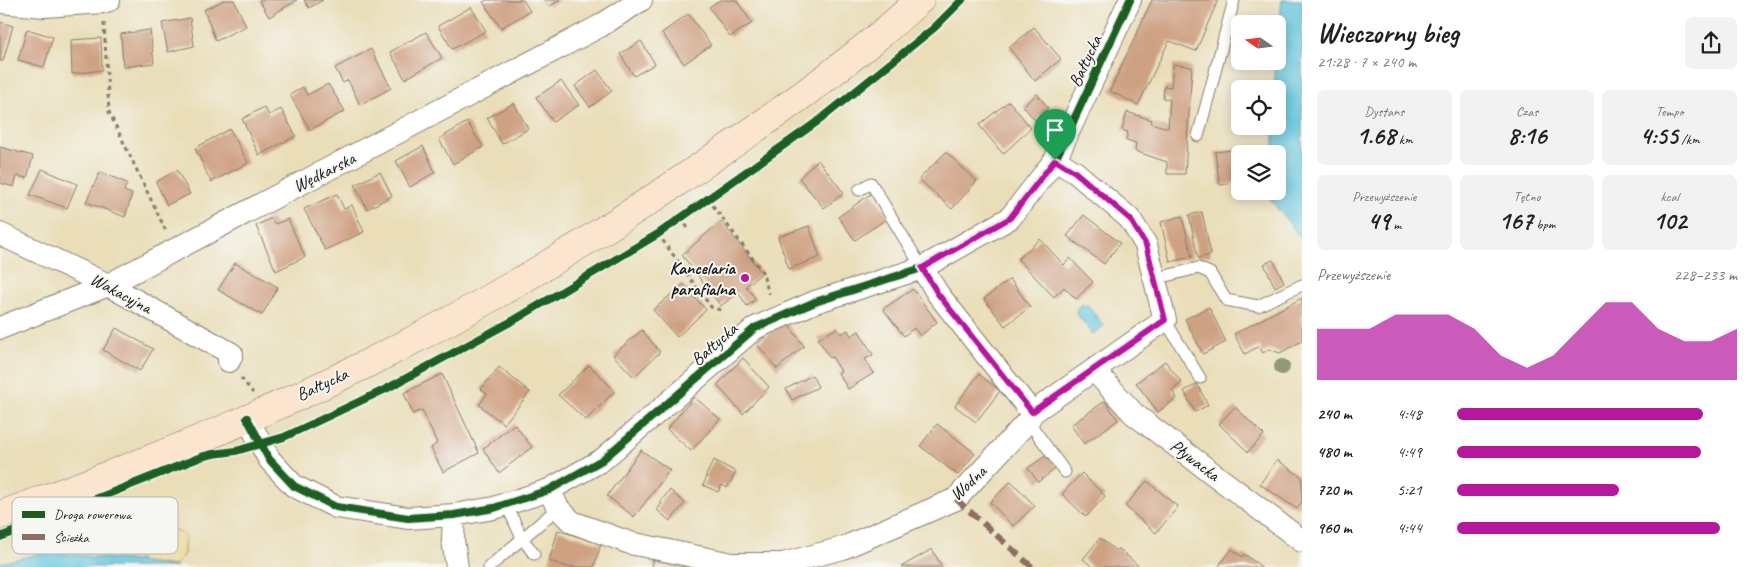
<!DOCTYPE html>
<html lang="pl">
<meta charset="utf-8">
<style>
:root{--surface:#fff;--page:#f2f2f2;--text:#202124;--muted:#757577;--accent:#b5179e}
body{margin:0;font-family:Caveat,sans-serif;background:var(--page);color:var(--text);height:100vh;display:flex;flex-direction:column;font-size:19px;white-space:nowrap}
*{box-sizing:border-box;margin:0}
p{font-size:16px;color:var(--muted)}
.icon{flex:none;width:28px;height:28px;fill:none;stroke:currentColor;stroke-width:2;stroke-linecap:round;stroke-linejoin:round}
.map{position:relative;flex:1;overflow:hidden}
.panel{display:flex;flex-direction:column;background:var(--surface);width:450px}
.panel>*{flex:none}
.needle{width:32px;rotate:284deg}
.tools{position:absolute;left:1231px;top:15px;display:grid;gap:10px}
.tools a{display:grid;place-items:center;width:55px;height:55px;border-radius:8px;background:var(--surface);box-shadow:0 2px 12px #0003;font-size:25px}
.pin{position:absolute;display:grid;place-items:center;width:42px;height:42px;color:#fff;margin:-51px -21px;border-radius:50% 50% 50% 0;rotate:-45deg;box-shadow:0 0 5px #0007}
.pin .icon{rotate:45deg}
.round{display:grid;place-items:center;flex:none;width:52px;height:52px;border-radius:8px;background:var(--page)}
.summary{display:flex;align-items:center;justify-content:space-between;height:85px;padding:0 15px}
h1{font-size:28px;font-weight:800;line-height:38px}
.figures{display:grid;grid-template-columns:repeat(3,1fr);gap:8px;height:85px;padding:5px 15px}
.figures div{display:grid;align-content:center;border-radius:8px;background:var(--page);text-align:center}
.figures b{font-size:25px;font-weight:800}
.figures small{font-size:14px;font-weight:400}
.figures p{font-size:14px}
.chart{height:140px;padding:10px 15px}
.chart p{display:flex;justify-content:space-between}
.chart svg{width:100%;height:90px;margin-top:5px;fill:var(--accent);opacity:.7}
ul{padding:0 15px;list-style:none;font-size:16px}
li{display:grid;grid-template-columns:80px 60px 1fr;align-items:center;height:38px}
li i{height:12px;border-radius:6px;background:var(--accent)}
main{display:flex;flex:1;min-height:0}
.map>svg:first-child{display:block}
</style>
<main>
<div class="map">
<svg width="1302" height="567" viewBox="0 0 1302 567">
<rect width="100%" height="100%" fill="#f6f6f2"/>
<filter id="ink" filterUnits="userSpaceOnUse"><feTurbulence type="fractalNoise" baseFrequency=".02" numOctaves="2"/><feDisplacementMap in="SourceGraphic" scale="10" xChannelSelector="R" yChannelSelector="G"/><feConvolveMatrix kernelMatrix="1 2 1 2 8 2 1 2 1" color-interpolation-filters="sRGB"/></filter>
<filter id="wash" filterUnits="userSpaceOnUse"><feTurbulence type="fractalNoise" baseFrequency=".0096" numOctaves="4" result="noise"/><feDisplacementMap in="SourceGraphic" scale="20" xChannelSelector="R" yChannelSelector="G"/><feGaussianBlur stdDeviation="1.12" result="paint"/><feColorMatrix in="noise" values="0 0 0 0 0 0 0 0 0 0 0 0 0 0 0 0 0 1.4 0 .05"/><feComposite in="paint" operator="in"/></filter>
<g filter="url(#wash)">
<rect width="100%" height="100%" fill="#eadeb9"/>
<path fill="#eeda9e" stroke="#857b5d" d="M167,525L185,536L184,554L174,566L138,561L139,543Z"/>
<path fill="#60c5dd" stroke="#3e707c" d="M1282,0H1302V239L1273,203L1266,191H1278V154H1254L1274,147V126H1278V89H1275V61H1278V34Z
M1082,304L1086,306L1087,304L1104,326L1093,334L1076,313L1077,308Z
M46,552L138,561L177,567H0V563Z"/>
<g id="blocks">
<path fill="#cfa183" d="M224,0H234L246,26L216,41L204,10Z
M259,0H297L269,17Z
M304,0H323L309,8Z
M487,0H523L530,11L501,28L483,2Z
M544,0H560L549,7Z
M720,0H736L752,23L730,37L709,7Z
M1152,0H1218L1196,51L1169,41L1138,105L1110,91Z
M471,7L486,31L452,49L438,26Z
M688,14L711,45L684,64L662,33Z
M190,18L194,46L168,52L162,23Z
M0,22L13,26L3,61H0Z
M1034,27L1061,59L1035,81L1009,48Z
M27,29L53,37L44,67L18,60Z
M150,30L154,63L123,67L121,34Z
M426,32L442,58L405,79L390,52Z
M101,38L102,70L72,74L71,40Z
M641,41L655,64L634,76L620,54Z
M371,49L391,88L360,105L348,80L343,83L335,68Z
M1173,64L1192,67L1185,174H1167V162L1135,151L1136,143L1126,140L1128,132L1122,130L1127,112L1152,120L1151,123L1168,128L1170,100L1163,98L1164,86L1171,87Z
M597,70L612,91L590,107L575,86Z
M561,81L579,105L553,122L536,97Z
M328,84L345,111L310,130L290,95L303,87L307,95Z
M1037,94L1048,108L1035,120L1023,106Z
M1009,101L1031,128L1003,154L979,125Z
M514,103L528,129L502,144L487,118Z
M264,107L269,115L281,109L296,136L259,155L242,119Z
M467,122L483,147L453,164L439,139Z
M230,129L248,163L211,182L195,148Z
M423,146L435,172L410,187L396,161Z
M0,147L33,156L27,178L17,176L14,187L0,183Z
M1240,149V182L1220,185L1215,152Z
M946,152L977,181L952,209L919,179Z
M818,160L844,193L824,208L799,178Z
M42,169L77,184L67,208L30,195Z
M177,170L190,194L167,205L156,182Z
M100,172L127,183L124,191L132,194L125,217L86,202Z
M380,172L392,196L367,209L355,185Z
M872,193L889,217L855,240L838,217Z
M337,194L344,209L352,205L364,232L325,250L304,209Z
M1202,212L1211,255L1198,258L1189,215Z
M1084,215L1120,243L1104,264L1067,236Z
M1182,216L1192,257L1170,262L1161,222Z
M271,218L275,224L288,219L305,257L276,271L256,226Z
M721,221L762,273L746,286L756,299L747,306L738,292L721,306L682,255Z
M809,226L820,257L789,269L778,237Z
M1040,239L1064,265L1070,258L1093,282L1076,299L1064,287L1054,297L1018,259Z
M1273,260L1284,282L1275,287L1264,264Z
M235,263L278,287L262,315L218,290Z
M1010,279L1030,307L1005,326L984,299Z
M683,284L706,310L677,337L653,310Z
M913,289L937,322L920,336L914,328L904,336L883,309Z
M1302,298V341L1280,353L1269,349L1263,353L1259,346L1245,354L1234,334Z
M1209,307L1226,342L1203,354L1185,319Z
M785,320L804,346L777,369L757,344Z
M116,328L153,349L140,371L103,350Z
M837,328L841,334L848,330L851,336L859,331L873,355L865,359L874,373L848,389L838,373L841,371L832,357L830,358L818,339Z
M642,330L660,352L634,377L613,355Z
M743,358L769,387L743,414L717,385Z
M1165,361L1182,383L1172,390L1177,398L1158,412L1136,383Z
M589,365L615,391L586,420L558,395Z
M499,367L530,392L504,424L479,405L487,394L481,389Z
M442,374L479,453L443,472L431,448L437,443L422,410L413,414L404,393Z
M979,374L1000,391L976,422L955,406Z
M812,375L818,387L792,400L786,389Z
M1197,384L1208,405L1195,412L1184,391Z
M694,397L720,419L691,451L667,429Z
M1105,401L1118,420L1084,444L1071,425Z
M1235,407L1264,435L1248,452L1219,424Z
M514,424L532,447L499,473L483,449Z
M937,424L975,453L958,475L920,446Z
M641,450L670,470L634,517L607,496Z
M1048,454L1058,467L1038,482L1028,468Z
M714,460L736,472L727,488L722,485L718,492L703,485L707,477H705Z
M1277,460L1302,477V501L1297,509L1260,484Z
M1082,473L1105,496L1086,517L1062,494Z
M1011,481L1035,506L1013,526L990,502Z
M1147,481L1178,507L1156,533L1125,506Z
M670,490L685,503L670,521L657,510L662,503L660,502Z
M558,530L601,544L594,567H568L549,561Z
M1100,538L1116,551L1118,548L1140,567H1093L1083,559Z
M932,549L942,567H901Z
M1232,549L1242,557L1244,554L1262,567H1218Z
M655,553L691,562L689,567H652Z"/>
</g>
</g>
<g filter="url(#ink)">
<use href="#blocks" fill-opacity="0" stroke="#837d6a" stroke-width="1"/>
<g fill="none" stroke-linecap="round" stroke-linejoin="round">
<g stroke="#837d6a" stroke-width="13">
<path id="lane" d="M1198,136L1234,0
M859,190L871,183L922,268
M1154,279L1198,268L1210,273L1226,300L1258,306L1302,285
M1165,320L1200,378
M1028,421L1065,472
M506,504L522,538L534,554
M489,567L558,508"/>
</g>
<g stroke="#837d6a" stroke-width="24">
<path id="street" d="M0,2L45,6L103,2L109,0
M0,234L108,285L232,354L229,361
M922,268L938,294L1032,413
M0,328L108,285L600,26L641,0
M1095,371L1134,414L1302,541
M247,418L269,459L294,486L336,507L408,518L454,515L494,508L549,490L602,460L755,328L815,302L922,268L1010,218L1055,160L1130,0
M549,490L558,508L572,522L630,543L732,564H783L843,548L956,499L1028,421L1032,413L1165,320L1146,245L1130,219L1075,172L1055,160
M454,515L453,540L457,567"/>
</g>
<g stroke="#837d6a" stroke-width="29">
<path id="secondary" d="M0,515C135,467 270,414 398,348C511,290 621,222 726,149C777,114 828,78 876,38C891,26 905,13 920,0"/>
</g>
<path stroke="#837d6a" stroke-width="3" stroke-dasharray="4 4" stroke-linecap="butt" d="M104,23L109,112L166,231
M708,199L762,271L769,294
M681,218L690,231
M658,234L711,307L724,311
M241,378L253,393"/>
<use href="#lane" stroke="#fff" stroke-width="11"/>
<use href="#street" stroke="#fff" stroke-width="22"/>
<use href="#secondary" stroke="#fce5cf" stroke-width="28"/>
<path stroke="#8d6e63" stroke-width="6" stroke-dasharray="12 6" stroke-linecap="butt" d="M956,499L1032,567"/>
<g stroke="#f6f6f2" stroke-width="11">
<path id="cycleway" d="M247,418L269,459L294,486L336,507L408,518L454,515L494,508L549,490L602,460L755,328L815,302L922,268L1010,218L1055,160L1130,0
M0,537L201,457L213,454L236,451L284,437L386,389L516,319L658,234L821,119L934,28L962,0"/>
</g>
<use href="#cycleway" stroke="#1b5e20" stroke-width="8"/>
</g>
<circle fill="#939875" cx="1282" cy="367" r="8"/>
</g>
<g fill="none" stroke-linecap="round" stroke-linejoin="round" filter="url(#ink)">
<g stroke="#fff" stroke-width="10">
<path id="route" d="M1055,160L1075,172L1130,219L1146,245L1165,320L1032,412L938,294L922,268L1010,218Z"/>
</g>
<use href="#route" stroke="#b5179e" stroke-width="6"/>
</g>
<circle fill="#b5179e" stroke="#f6f6f2" stroke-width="2" cx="745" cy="278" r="5"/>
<g text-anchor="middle" stroke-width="4" stroke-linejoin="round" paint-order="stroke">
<g font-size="18" fill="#1c1c1c" stroke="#f6f6f2">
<text transform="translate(1085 61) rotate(-65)" y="6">Bałtycka</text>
<text transform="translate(324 172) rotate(-27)" y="6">Wędkarska</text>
<text transform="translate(121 293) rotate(28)" y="6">Wakacyjna</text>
<text transform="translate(714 344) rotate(-41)" y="6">Bałtycka</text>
<text transform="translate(322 384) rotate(-25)" y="6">Bałtycka</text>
<text transform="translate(1195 460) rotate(37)" y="6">Pływacka</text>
<text transform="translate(968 483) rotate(-43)" y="6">Wodna</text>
</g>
<g font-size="18" font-weight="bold" fill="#1c1c1c" stroke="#f6f6f2" text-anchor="end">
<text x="735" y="274">Kancelaria<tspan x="735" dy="21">parafialna</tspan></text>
</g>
</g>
<rect x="12" y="497" width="166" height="57" rx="8" fill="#f6f6f2" stroke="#b5b5b2" stroke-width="1"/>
<rect x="22" y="511" width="23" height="7" fill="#1b5e20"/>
<rect x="22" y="534" width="23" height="6" fill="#8d6e63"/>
<g font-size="14" fill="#1c1c1c">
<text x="54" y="519">Droga rowerowa</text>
<text x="54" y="542">Ścieżka</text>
</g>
</svg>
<div class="tools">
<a><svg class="needle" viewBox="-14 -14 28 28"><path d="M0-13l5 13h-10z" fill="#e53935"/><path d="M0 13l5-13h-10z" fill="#757577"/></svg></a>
<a><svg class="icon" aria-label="locate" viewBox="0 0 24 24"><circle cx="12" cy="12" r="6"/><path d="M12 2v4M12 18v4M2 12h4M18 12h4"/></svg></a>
<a><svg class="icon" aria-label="layers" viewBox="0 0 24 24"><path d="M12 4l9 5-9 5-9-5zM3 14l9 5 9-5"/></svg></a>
</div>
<div class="pin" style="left:1055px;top:160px;background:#1e9e55"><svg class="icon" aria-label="arrive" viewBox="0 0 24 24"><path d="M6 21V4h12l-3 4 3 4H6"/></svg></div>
</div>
<section class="panel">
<div class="summary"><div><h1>Wieczorny bieg</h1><p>21:28 · 7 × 240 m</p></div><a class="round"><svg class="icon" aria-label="share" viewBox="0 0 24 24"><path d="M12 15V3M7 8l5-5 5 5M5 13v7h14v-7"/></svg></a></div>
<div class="figures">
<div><p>Dystans</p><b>1.68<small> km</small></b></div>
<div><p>Czas</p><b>8:16</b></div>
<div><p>Tempo</p><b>4:55<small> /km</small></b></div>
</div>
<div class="figures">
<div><p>Przewyższenie</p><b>49<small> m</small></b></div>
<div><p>Tętno</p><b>167<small> bpm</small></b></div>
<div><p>kcal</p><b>102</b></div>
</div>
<div class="chart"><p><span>Przewyższenie</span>228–233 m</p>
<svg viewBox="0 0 160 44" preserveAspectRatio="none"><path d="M0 44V19L10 19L20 19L30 12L40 12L50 12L60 19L70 32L80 38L90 32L100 19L110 6L120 6L130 19L140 25L150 25L160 19V44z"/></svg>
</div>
<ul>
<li><b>240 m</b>4:48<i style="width:88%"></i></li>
<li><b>480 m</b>4:49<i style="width:87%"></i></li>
<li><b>720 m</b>5:21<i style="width:58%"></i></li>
<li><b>960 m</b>4:44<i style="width:94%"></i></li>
</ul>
</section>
</main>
